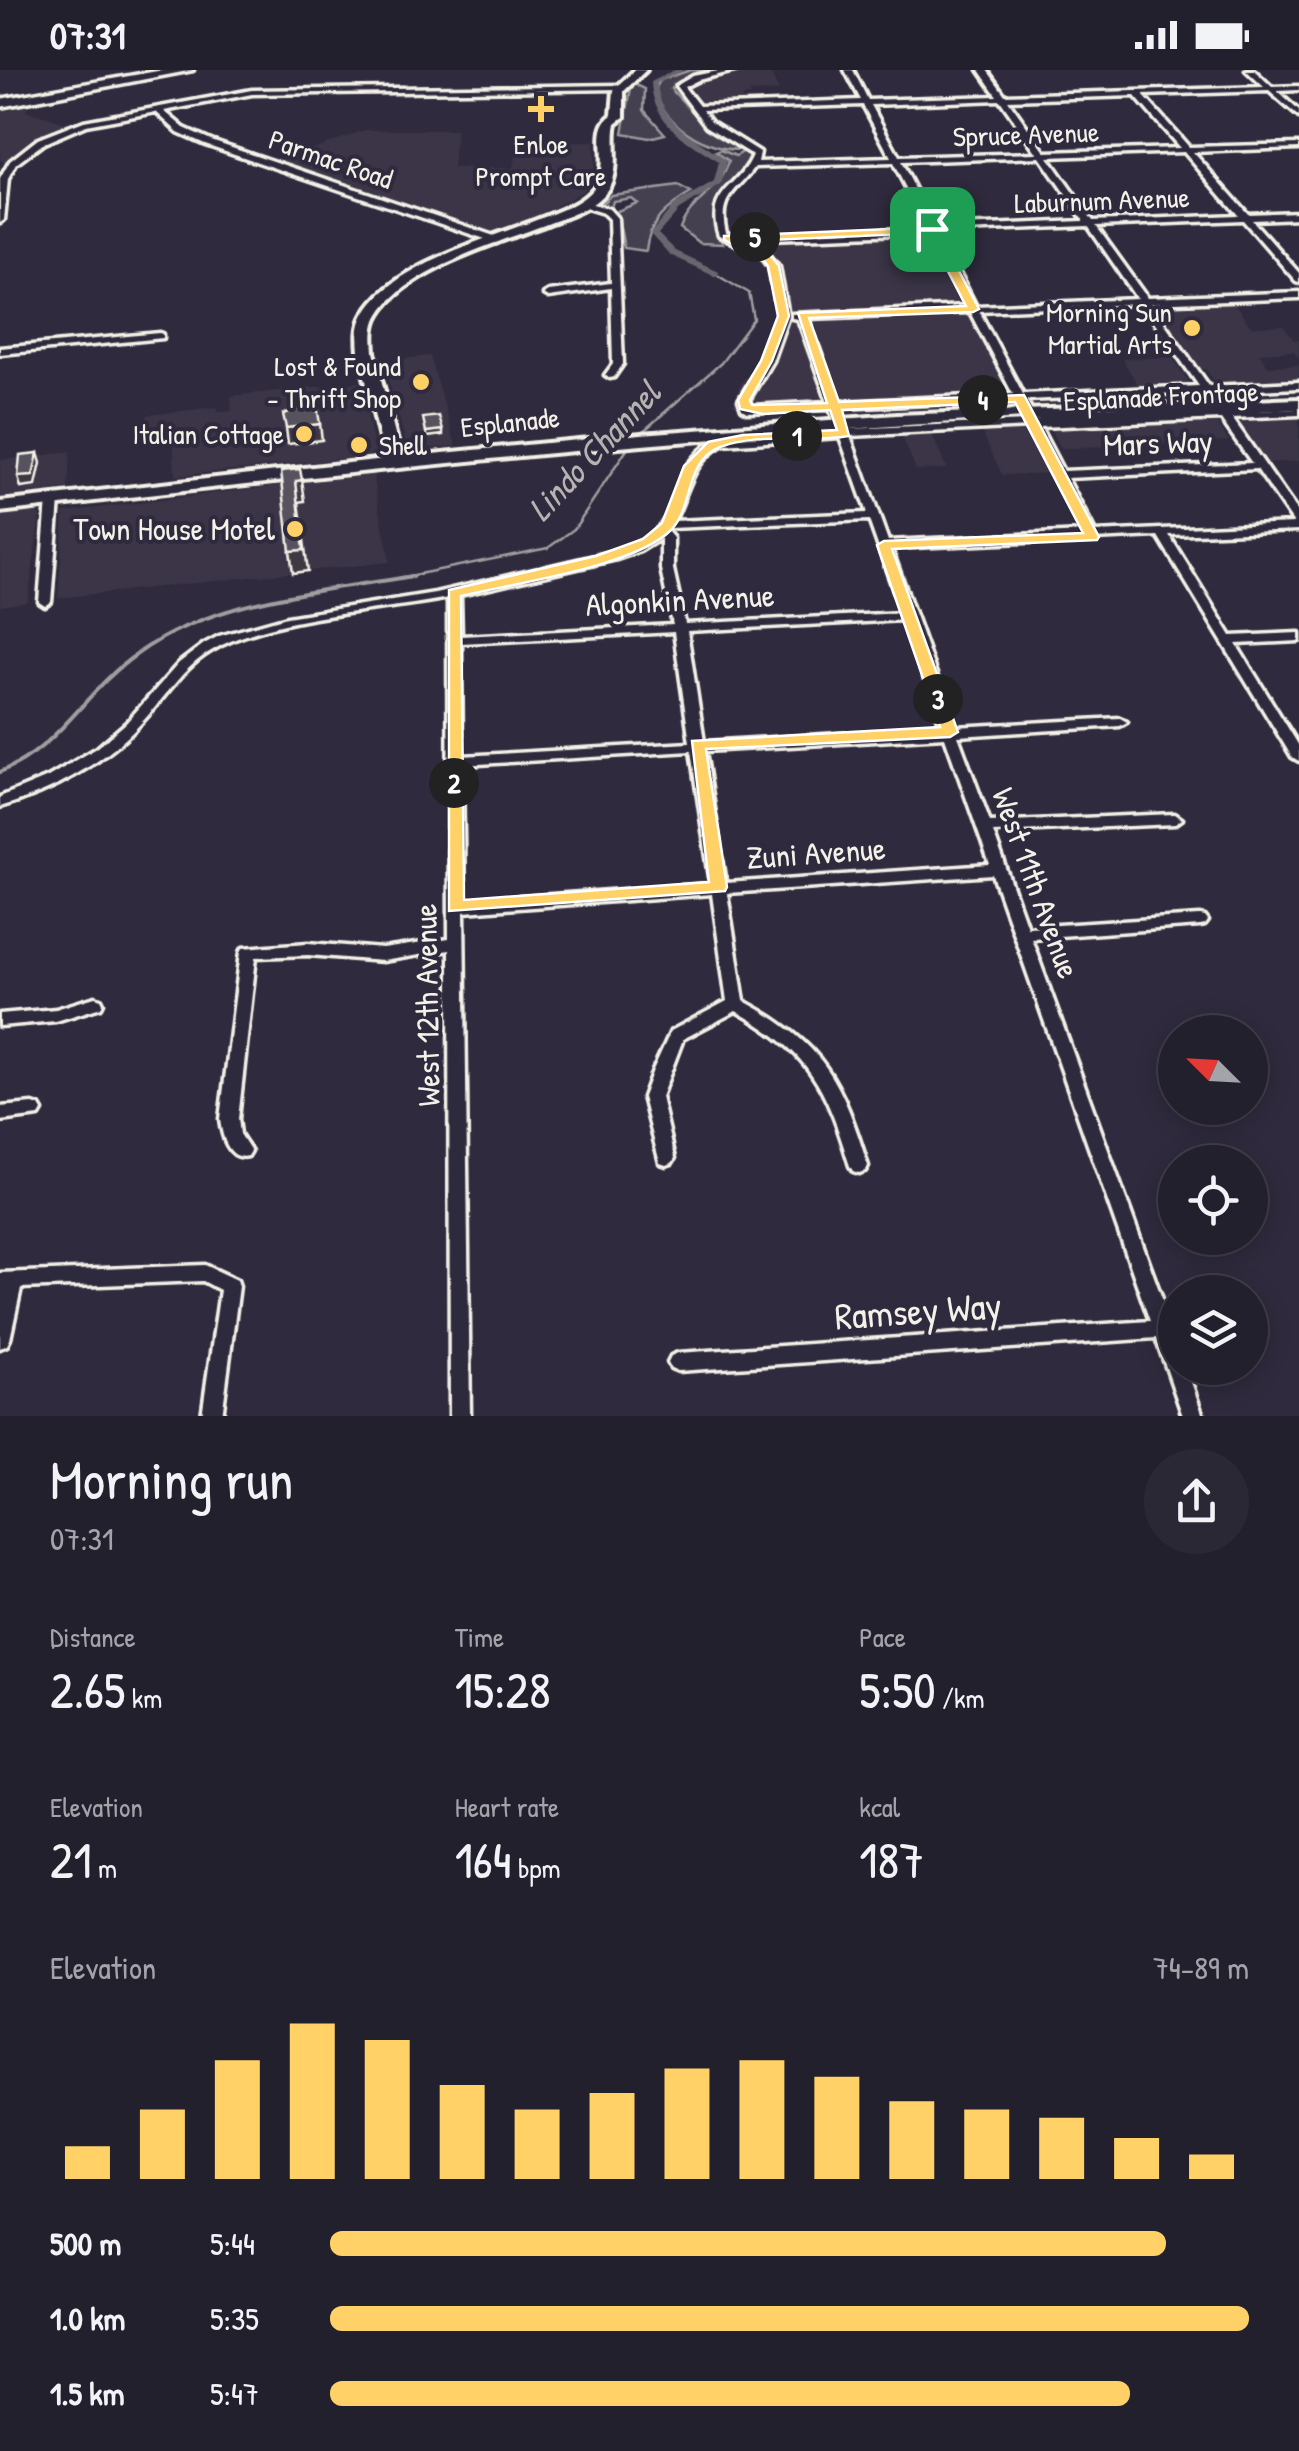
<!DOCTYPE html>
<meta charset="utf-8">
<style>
:root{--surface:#23202e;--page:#2b2836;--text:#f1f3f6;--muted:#a3a3aa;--line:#403e4a;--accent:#ffd166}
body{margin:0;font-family:"Patrick Hand",sans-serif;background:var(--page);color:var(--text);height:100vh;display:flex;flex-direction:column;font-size:38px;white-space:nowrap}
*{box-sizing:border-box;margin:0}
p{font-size:32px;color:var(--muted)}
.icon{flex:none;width:55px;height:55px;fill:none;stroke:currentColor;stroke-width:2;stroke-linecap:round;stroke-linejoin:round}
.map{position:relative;height:1346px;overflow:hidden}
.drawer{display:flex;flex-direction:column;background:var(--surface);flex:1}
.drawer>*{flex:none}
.needle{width:65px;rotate:294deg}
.tools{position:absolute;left:1158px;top:945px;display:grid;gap:20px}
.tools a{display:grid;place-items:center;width:110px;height:110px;border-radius:50%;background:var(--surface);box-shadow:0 5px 25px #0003,0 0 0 2px var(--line);font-size:50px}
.pin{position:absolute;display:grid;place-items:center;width:85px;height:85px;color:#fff;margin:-42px;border-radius:20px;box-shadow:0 5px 15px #0006}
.km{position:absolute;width:50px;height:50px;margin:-25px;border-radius:50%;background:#222;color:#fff;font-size:28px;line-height:50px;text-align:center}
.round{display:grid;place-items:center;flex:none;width:105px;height:105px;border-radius:52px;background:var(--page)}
.head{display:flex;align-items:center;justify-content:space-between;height:170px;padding:0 50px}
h1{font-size:55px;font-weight:600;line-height:75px}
.stats{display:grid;grid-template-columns:repeat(3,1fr);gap:15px;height:170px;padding:10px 50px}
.stats div{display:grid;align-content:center}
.stats b{font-size:50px;font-weight:600}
.stats small{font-size:28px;font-weight:400}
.stats p{font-size:28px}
.chart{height:280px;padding:20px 50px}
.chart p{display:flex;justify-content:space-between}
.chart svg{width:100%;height:180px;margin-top:10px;stroke:var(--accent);stroke-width:6}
ul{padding:0 50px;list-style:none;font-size:32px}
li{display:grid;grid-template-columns:160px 120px 1fr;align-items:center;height:75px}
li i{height:25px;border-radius:12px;background:var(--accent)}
.status{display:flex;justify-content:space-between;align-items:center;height:70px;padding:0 50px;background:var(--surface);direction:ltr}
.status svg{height:28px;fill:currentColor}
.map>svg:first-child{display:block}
</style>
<div class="status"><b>07:31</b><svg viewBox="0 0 49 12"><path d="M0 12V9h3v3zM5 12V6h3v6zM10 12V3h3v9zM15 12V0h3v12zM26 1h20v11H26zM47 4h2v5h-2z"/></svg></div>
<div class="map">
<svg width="1299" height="1346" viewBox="0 0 1299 1346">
<rect width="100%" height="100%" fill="#2f2a3d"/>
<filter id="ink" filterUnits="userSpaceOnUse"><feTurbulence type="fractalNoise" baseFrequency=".01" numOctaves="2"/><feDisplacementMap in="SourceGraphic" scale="20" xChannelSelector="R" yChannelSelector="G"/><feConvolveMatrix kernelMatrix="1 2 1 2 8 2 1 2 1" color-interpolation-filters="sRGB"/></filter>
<g filter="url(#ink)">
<path fill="#3b3647" d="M769,0L779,21L750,23V26L742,27L745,35L698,37L685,17L686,12L725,2Z
M28,36L26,41L74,55L27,76L7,93L0,90V41Z
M365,60H456L453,98H513L517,74L594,72V103L583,121L551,139L500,161H486L279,91Z
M924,165L1015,326L753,338L733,335L741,313L757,293L776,247L767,193L756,184L725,173Z
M1231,230L1251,257L1283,256L1294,270H1299V288L1293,281L1259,283L1268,296L1299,295V311L1218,317L1206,299H1197L1151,233Z
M430,286L456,376L412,380L407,377L383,291Z
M1172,287L1193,318L1141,320L1122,289Z
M360,312L375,381L368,386L175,406L173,361L147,364V345L217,337L218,342L232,341L231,326Z
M1299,346V391L1264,393L1240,352L1245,348Z
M1214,349L1229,371L1061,379L1050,357Z
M1019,358L1029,363L1050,403L1002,405L981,360Z
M931,362L947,399L916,400L901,364Z
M70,382L68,419L0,427V390Z
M373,404L390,492L58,528L64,442Z
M34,441L40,445L28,532L0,536V445Z"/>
<path fill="#454050" stroke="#9c989c" stroke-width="2.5" d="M691,0H716L679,11L671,19L700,50L740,80C705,79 665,56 655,20L660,10Z
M632,13L645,19L644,40L665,64L649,68L623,63Z
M721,80L736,86L746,80L755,89C727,119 699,131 723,174L699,173L680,158C693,126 720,124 729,91L716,82Z
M678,116L691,123C666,138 649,151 646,181L624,178L617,141L637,133L631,128L613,131L611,138L600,135L611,125Z"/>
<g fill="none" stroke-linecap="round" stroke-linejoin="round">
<path stroke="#a19ea0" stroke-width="2.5" d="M639,365L721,293L754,249L749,223L715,203
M399,508L548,478L574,459L632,372"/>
<path stroke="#a19ea0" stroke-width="4" d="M0,702C61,677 84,621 137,584C215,528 320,522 413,506"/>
<path fill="#6a6670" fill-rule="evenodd" d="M675,0H684L657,13C660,54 698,69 727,91L721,115L679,140L658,164L675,181L718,201V205L715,206L669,185L650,164L673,136L714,112L719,92C688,73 652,52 651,12Z"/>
<g stroke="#f4f1e8" stroke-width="7">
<path id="street" d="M723,0H738L698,10L684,17L699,36L861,30L845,0H853L868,30L997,26L979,0H987L1005,25L1264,17L1246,0H1254L1272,17L1299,16V20L1277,21L1299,41V47L1269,21L1143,25L1189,77L1299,74V78L1193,82L1248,144L1299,142V148L1252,150L1299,203V212L1296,211L1243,150L1096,156L1148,228L1299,222V228L1151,234L1209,316L1299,312V318L1213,322L1227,342L1299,339V345L1232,348L1299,444V460L1169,465L1231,566L1299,563V571L1236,574L1299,676V691L1292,687L1158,466L891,478L955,657L1120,648L1127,652L1120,656L958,666L990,752L1175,744L1182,749L1175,754L993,762L1027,857L1200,846L1205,847L1208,851L1205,855L1200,856L1031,868L1173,1259L1175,1267V1298H1186L1203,1346H1183L1156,1268L678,1301L671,1298L668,1292L671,1286L678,1283L1150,1251L993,805L727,823L744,931C825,975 841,1010 868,1096L865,1101L859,1103L853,1101L850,1096C826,1017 810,982 736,941L683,969L661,1027L675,1088L672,1093L666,1095L660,1093L643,1027L653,1000L671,961L727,931L712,824L464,842L470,1346H450L449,880L383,891L308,885L256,887L238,1049L240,1064L251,1081L248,1086C228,1091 222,1065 220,1049L241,882L243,878L308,873L383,879L449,869L448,528C379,542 270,545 211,581C182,598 165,628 142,652C105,693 53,721 0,737V727L48,707L97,678L126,653L179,593L204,574L219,566L287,547L435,523L620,480C632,476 645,471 655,461C684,432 669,397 715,370L838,360L830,339L747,342L742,339L739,330L762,291L778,246L769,196L762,186L719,166C704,121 739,119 753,85L706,56L676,16L693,6ZM1135,26L1180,78L1045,82L1008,30ZM1000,30L1037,83L899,87L871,35ZM863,35L891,88L758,92L760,82L712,52L702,40ZM1184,82L1238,145L1093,151L1048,87ZM1040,87L1084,151L935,157L901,92ZM893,93L927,158L733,166L726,163C717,126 736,123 755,97ZM1088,156L1138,229L976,236L938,162ZM929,163L967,236L792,244V248L798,249L828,332L751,336L749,330L772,291L788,246L779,196L768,182L743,170ZM1142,234L1199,316L1023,324L979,241ZM970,242L1013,324L838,332L808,248ZM1203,322L1217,342L1037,350L1026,330ZM1016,330L1026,351L848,359L840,338ZM1221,349L1252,393L1063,401L1040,357ZM1029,357L1084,462L888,471L850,366ZM840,367L867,443L674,451C689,421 690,394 722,375ZM1257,399L1294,453L1095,462L1067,408ZM869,450L902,543L685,554L673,499V468L667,461L669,458ZM661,468V499L673,555L461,566L460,525L617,489L640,481ZM904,550L942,658L704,672L687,561ZM674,562L690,673L462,686L461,573ZM945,667L990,795L726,813L705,681ZM691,681L711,814L464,831L462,695Z
M620,15L624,17L623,19L252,24L164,41L184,58L211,70L500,168L501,170L497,173L205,74L178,62L156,42L86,55L44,73L16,94L8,109L4,150L0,153V109L10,91L38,69L84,51L252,20Z
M583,131L609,139L617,148L623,294L614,307L610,308L605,305L613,294L611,218L548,227L543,224L548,221L611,213L609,149L603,143L580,136L579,134Z
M160,263L163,264V268L0,284V278Z
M53,427L59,430L51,532L45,536L39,532L47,430Z
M95,927L101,929L103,933L101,937L56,951L0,956V944L56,939Z
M33,1034L39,1036L42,1041L39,1046L0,1051V1037Z
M205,1195L237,1210L239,1216L222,1346H202L220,1220L203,1211L21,1218L10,1269L7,1275L0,1278V1203Z"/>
</g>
<g stroke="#f4f1e8" stroke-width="8">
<path id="secondary" d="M635,0H646L624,21V47L616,53L615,59C613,79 619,103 607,120C593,139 568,146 547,154C500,172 406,199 379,244C372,255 373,269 374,282L401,387L641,364L897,345L1299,329V339L1046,351L1026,348C683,366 341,402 0,442V432L385,389L359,282C358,269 357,256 364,244C396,186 515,164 572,135C626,108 584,65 612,45L614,20Z"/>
</g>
<g stroke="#f4f1e8" stroke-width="7">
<path id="highway" d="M163,0H193L0,37V29Z"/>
</g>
<use href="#street" fill="#2f2a3d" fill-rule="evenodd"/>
<use href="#secondary" fill="#2f2a3d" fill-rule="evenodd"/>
<use href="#highway" fill="#2f2a3d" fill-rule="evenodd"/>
</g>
<path fill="#3c3942" stroke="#f4f1e8" stroke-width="2.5" d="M320,354L322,370L288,374L286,358Z
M443,360V365L427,367L426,362Z
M38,383L41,393L36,416L21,418L18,407Z
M302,410L305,431L299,432L308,501L293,503L290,481L296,411Z"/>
<path fill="#56525f" stroke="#f4f1e8" stroke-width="2.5" d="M316,330L320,354L286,358L283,344L302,338L301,332Z
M439,346L443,360L426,362L423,348Z
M38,383L33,406L18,407L20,385Z
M300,399L302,410L296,411L304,480L290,481L281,401Z"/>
</g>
<path fill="#ffd166" stroke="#fff" stroke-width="2.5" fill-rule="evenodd" d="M936,157L979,239L973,242L809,248L839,332L1024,325L1099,467L1097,470L892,479L958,662L950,667L706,679L727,817L725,821L449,841V520L596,486L643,469L662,453L684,396L708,372L743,365L837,360L830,340L763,344L740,339L738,330L761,291L778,246L768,196L761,187L724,170V166ZM928,163L966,236L798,243L827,333L752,335L750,330L772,291L789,246L779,196L768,182L742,171ZM1015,332L1083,463L884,471L877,475L940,657L692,671L709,812L464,830L461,526C514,513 634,497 671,460C694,437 684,391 720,377C759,362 808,373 849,366L842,340Z"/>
<g fill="#ffd166" stroke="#2f2a3d" stroke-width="4">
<path d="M536 24h10v10h10v10h-10v10h-10v-10h-10v-10h10z"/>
<circle cx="1192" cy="258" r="10"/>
<circle cx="421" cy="312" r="10"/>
<circle cx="304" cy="364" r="10"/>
<circle cx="359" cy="375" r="10"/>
<circle cx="295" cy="459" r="10"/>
</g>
<g text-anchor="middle" stroke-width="8" stroke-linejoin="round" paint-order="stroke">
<g font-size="28" fill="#f4f1e8" stroke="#2f2a3d">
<text transform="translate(1026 64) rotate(-2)" y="10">Spruce Avenue</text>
<text transform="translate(331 89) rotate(19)" y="10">Parmac Road</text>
<text transform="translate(1102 130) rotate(-2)" y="10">Laburnum Avenue</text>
<text transform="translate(1161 326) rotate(-3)" y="10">Esplanade Frontage</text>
<text transform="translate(510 352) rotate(-6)" y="10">Esplanade</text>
</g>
<g font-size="28" fill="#f4f1e8" stroke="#2f2a3d" text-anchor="end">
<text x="541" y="84" text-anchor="middle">Enloe<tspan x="541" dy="32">Prompt Care</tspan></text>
<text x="1172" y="252">Morning Sun<tspan x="1172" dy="32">Martial Arts</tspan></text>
<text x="401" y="306">Lost &amp; Found<tspan x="401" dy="32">- Thrift Shop</tspan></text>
<text x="284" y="374">Italian Cottage</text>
<text x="379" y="385" text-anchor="start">Shell</text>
</g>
<g font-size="32" fill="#f4f1e8" stroke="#2f2a3d">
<text transform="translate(1158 373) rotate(-2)" y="11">Mars Way</text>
<text transform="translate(680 530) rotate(-3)" y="11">Algonkin Avenue</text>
<text transform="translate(816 783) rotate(-4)" y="11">Zuni Avenue</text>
<text transform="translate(1036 813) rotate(70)" y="11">West 11th Avenue</text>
<text transform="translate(427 935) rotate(-91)" y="11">West 12th Avenue</text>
</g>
<g font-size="32" fill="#f4f1e8" stroke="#2f2a3d" text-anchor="end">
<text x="275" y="470">Town House Motel</text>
</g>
<g font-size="35" font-style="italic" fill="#b6b2b2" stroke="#2f2a3d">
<text transform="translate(594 381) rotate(-47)" y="12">Lindo Channel</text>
</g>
<g font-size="38" fill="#f4f1e8" stroke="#2f2a3d">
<text transform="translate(918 1241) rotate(-4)" y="13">Ramsey Way</text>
</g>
</g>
</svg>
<div class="tools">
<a><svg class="needle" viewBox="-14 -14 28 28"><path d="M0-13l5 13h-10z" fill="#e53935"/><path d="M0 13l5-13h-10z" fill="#a3a3aa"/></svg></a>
<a><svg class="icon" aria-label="locate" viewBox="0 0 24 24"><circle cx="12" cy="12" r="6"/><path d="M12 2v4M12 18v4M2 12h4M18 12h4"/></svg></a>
<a><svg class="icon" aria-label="layers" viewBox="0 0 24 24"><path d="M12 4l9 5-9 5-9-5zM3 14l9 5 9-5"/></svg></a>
</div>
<div class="pin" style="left:932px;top:159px;background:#1e9e55"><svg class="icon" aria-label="arrive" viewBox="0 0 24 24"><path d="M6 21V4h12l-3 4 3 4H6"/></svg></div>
<b class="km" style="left:797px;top:366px">1</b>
<b class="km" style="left:454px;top:713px">2</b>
<b class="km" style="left:938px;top:629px">3</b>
<b class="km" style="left:983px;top:330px">4</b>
<b class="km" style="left:755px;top:167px">5</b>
</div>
<section class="drawer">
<div class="head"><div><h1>Morning run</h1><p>07:31</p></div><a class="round"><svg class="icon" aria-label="share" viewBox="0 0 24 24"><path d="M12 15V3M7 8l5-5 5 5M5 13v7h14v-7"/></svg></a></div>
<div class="stats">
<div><p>Distance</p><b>2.65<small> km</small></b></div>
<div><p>Time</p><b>15:28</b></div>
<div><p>Pace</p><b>5:50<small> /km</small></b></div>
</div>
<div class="stats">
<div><p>Elevation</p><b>21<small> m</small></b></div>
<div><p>Heart rate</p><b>164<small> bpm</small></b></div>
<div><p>kcal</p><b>187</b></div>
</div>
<div class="chart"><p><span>Elevation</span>74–89 m</p>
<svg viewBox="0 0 160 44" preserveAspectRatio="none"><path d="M5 44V36M15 44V27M25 44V15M35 44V6M45 44V10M55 44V21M65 44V27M75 44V23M85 44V17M95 44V15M105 44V19M115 44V25M125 44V27M135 44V29M145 44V34M155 44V38"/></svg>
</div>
<ul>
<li><b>500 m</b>5:44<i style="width:91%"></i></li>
<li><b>1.0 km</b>5:35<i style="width:100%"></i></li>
<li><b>1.5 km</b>5:47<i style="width:87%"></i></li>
</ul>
</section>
